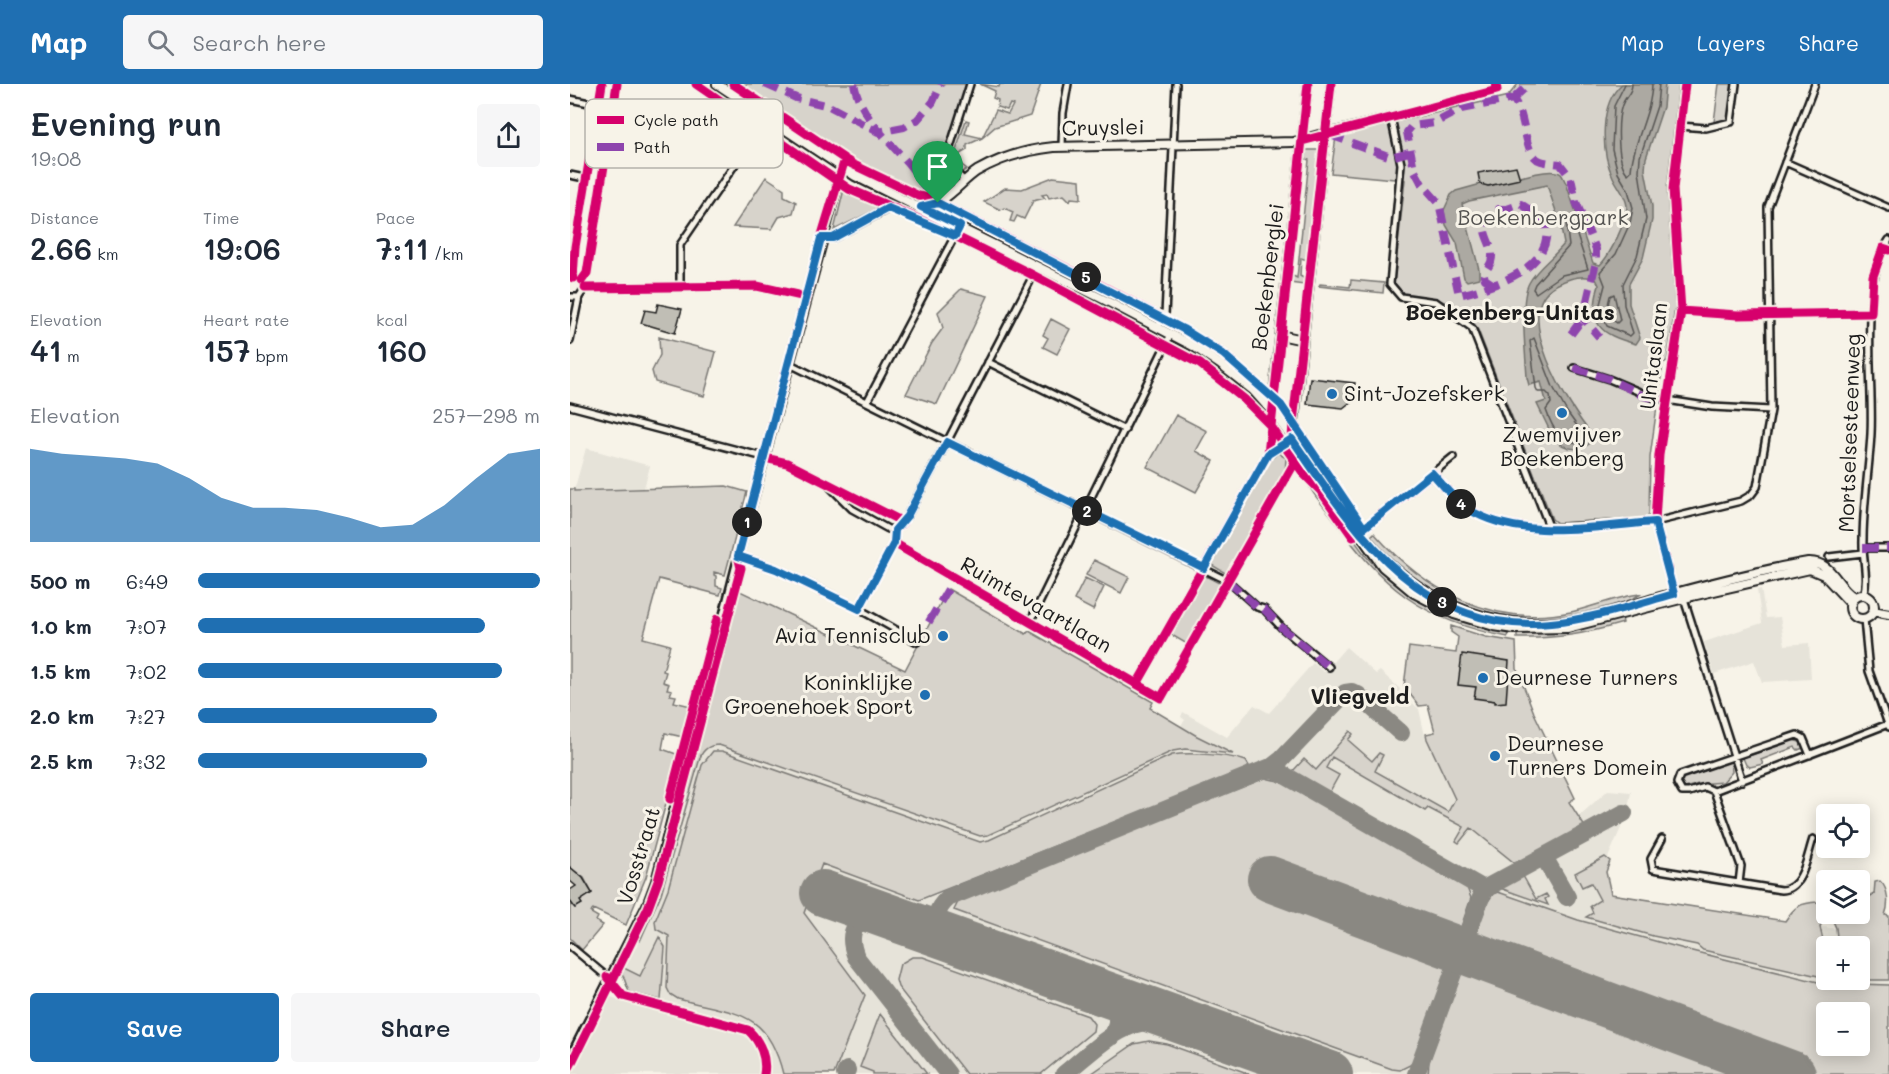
<!DOCTYPE html>
<meta charset="utf-8">
<style>
:root{--surface:#fff;--page:#f6f6f7;--text:#1f2937;--muted:#747a83;--accent:#1f6fb2}
body{margin:0;font-family:Mali,sans-serif;background:var(--page);color:var(--text);height:100vh;display:flex;flex-direction:column;font-size:22px;white-space:nowrap}
*{box-sizing:border-box;margin:0}
p{font-size:20px;color:var(--muted)}
.icon{flex:none;width:33px;height:33px;fill:none;stroke:currentColor;stroke-width:2;stroke-linecap:round;stroke-linejoin:round}
.map{position:relative;flex:1;overflow:hidden}
.drawer{display:flex;flex-direction:column;background:var(--surface);width:570px}
.drawer>*{flex:none}
.fabs{position:absolute;left:1246px;top:720px;display:grid;gap:12px}
.fabs a{display:grid;place-items:center;width:54px;height:54px;border-radius:6px;background:var(--surface);box-shadow:0 3px 15px #0003;font-size:30px}
.pin{position:absolute;display:grid;place-items:center;width:51px;height:51px;color:#fff;margin:-62px -26px;border-radius:50% 50% 50% 0;rotate:-45deg;box-shadow:0 0 6px #0007}
.pin .icon{rotate:45deg}
.km{position:absolute;width:30px;height:30px;margin:-15px;border-radius:50%;background:#222;color:#fff;font-size:16px;line-height:30px;text-align:center}
.round{display:grid;place-items:center;flex:none;width:63px;height:63px;border-radius:6px;background:var(--page)}
.head{display:flex;align-items:center;justify-content:space-between;height:102px;padding:0 30px}
h1{font-size:33px;font-weight:600;line-height:45px}
.figures{display:grid;grid-template-columns:repeat(3,1fr);gap:9px;height:102px;padding:6px 30px}
.figures div{display:grid;align-content:center}
.figures b{font-size:30px;font-weight:600}
.figures small{font-size:16px;font-weight:400}
.figures p{font-size:16px}
.chart{height:168px;padding:12px 30px}
.chart p{display:flex;justify-content:space-between}
.chart svg{width:100%;height:108px;margin-top:6px;fill:var(--accent);opacity:.7}
.primary-button{display:flex;gap:12px;margin-top:auto;padding:12px 30px}
.primary-button a{flex:1;height:69px;border-radius:6px;background:var(--accent);color:#fff;font-size:24px;font-weight:600;line-height:69px;text-align:center}
.primary-button a+a{background:var(--page);color:var(--text)}
ul{padding:0 30px;list-style:none;font-size:20px}
li{display:grid;grid-template-columns:96px 72px 1fr;align-items:center;height:45px}
li i{height:15px;border-radius:8px;background:var(--accent)}
header{display:flex;align-items:center;gap:36px;box-sizing:border-box;height:84px;padding:0 30px;background:var(--accent);color:#fff}
header strong{font-size:28px}
nav{display:flex;gap:33px;margin-inline-start:auto;font-size:21px}
.search{width:420px;height:54px;background:var(--page);display:flex;align-items:center;gap:15px;box-sizing:border-box;padding:0 21px;border-radius:6px;color:var(--muted);font-size:22px}
main{display:flex;flex:1;min-height:0}
.map>svg:first-child{display:block}
</style>
<header>
<strong>Map</strong>
<div class="search"><svg class="icon" aria-label="search" viewBox="0 0 24 24"><circle cx="10" cy="10" r="6"/><path d="M15 15l6 6"/></svg>Search here</div>
<nav><a>Map</a><a>Layers</a><a>Share</a></nav>
</header>
<main>
<section class="drawer">
<div class="head"><div><h1>Evening run</h1><p>19:08</p></div><a class="round"><svg class="icon" aria-label="share" viewBox="0 0 24 24"><path d="M12 15V3M7 8l5-5 5 5M5 13v7h14v-7"/></svg></a></div>
<div class="figures">
<div><p>Distance</p><b>2.66<small> km</small></b></div>
<div><p>Time</p><b>19:06</b></div>
<div><p>Pace</p><b>7:11<small> /km</small></b></div>
</div>
<div class="figures">
<div><p>Elevation</p><b>41<small> m</small></b></div>
<div><p>Heart rate</p><b>157<small> bpm</small></b></div>
<div><p>kcal</p><b>160</b></div>
</div>
<div class="chart"><p><span>Elevation</span>257–298 m</p>
<svg viewBox="0 0 160 44" preserveAspectRatio="none"><path d="M0 44V6L10 8L20 9L30 10L40 12L50 18L60 26L70 30L80 30L90 31L100 34L110 38L120 37L130 29L140 18L150 8L160 6V44z"/></svg>
</div>
<ul>
<li><b>500 m</b>6:49<i style="width:100%"></i></li>
<li><b>1.0 km</b>7:07<i style="width:84%"></i></li>
<li><b>1.5 km</b>7:02<i style="width:89%"></i></li>
<li><b>2.0 km</b>7:27<i style="width:70%"></i></li>
<li><b>2.5 km</b>7:32<i style="width:67%"></i></li>
</ul>
<div class="primary-button"><a>Save</a><a>Share</a></div>
</section>
<div class="map">
<svg width="1319" height="990" viewBox="0 0 1319 990">
<rect width="100%" height="100%" fill="#f7f3e8"/>
<filter id="ink" filterUnits="userSpaceOnUse"><feTurbulence type="fractalNoise" baseFrequency=".0167" numOctaves="2"/><feDisplacementMap in="SourceGraphic" scale="12" xChannelSelector="R" yChannelSelector="G"/><feConvolveMatrix kernelMatrix="1 2 1 2 8 2 1 2 1" color-interpolation-filters="sRGB"/></filter>
<g filter="url(#ink)">
<path fill="#e6e3d9" fill-rule="evenodd" d="M16,364L80,382L74,404L4,407Z
M1191,505L1196,534L1210,533L1215,561L1239,559L1241,595L1192,598L1184,577L1144,590L1134,558L1192,539L1187,506Z
M776,563L806,590L810,587L830,605L829,607L849,625L855,652L874,689L1009,732L1038,706L1061,708L1057,730L1037,776L1040,777L1036,788L1041,810L1319,853V990H196L197,971L200,967L185,945L179,940L59,908L51,886L87,811L134,654L511,708L626,653L610,643L615,636L611,633L613,628L657,653L684,621L699,629L743,579L754,588ZM1257,862H1290V896H1257ZM1257,928H1290V962H1257Z
M37,912L177,952L189,967L192,976L191,990H1Z"/>
<path fill="#d7d3cb" stroke="#7a7874" stroke-width="1.5" fill-rule="evenodd" d="M167,0H397L372,77L379,95L365,107L353,111L278,74Z
M410,0L429,3L430,0H471L460,32L425,43L412,54L397,61V66L390,70L388,78L397,85L392,88L382,79L396,36L399,37L395,50L412,54L426,26L438,30L443,21L440,20L437,26L427,23L428,16L423,14L425,7Z
M948,0H1109L1097,104L1105,223L1097,277L1093,279L1080,373L1079,431L1076,434L987,439L982,435L908,246L877,219L860,213L833,210L825,203L824,198L835,96L761,89L766,52L938,12Z
M1149,0H1162L1158,35L1144,38Z
M734,66H749L737,176L731,174L730,192L735,195L734,201L720,199L721,191L727,194L739,76L733,74Z
M196,93L214,105V112L226,118L223,129L209,133L202,145L163,143Z
M483,93L510,96L511,115L501,114L500,117L494,111L479,114L477,110L472,111L475,114L463,117L454,135L447,132L444,138L440,137L443,128L434,124L431,126L414,118L435,104L452,105Z
M274,105L307,121V125L264,146Z
M781,196L814,199L813,209L749,202L750,200L780,203Z
M391,205L418,212L367,320L336,310L362,259L373,244L368,228Z
M481,235L500,245L487,270L473,263L478,254L473,251Z
M89,253L146,268L134,312L85,298L82,287L90,271Z
M606,331L637,347L626,367L644,377L626,408L577,383Z
M708,369L716,374L715,388L657,490L640,480L698,378Z
M734,392C739,399 745,403 750,409C767,429 780,452 796,472C833,515 884,540 939,549L938,553C852,537 812,503 762,433C754,422 737,404 734,392Z
M156,402L177,408L155,491L144,488V491L146,492V502L152,504L150,511L89,495L73,554L100,561L93,587L96,588L93,598L99,600L97,605L102,606L100,611L106,612L104,618L121,622L113,653L95,649L92,665L109,671L76,793L56,841L23,825L21,829L28,833L26,837L33,841L12,866L0,854V820L5,824L11,820L10,817L22,809L14,794L0,783V405H4V407Z
M804,449C854,506 922,544 1001,528C1019,524 1056,510 1071,510C1057,519 1040,523 1023,527C940,548 854,520 801,452Z
M524,476L559,493L551,509L516,491Z
M634,491L651,500L617,560L600,550Z
M515,494L534,503L523,526L504,516Z
M378,505L456,550L459,547L583,618L580,624L627,652L663,670L615,665L603,667L418,751L410,752L149,661C139,661 133,665 130,674L91,810L70,857L66,856L93,794L168,506L335,586Z
M1052,534L1053,539C1015,550 986,555 947,554V550C989,550 1011,546 1052,534Z
M881,542L916,553L946,558L947,585L964,629L1005,714L999,718L1015,743L947,781L901,744L889,759L886,757L894,743L858,724L855,727L762,673L756,684L769,691L759,709L722,688L734,675L746,686L780,647L783,650L778,656L802,677L809,669L813,671L805,687L878,728L885,715L857,655L856,650L865,648L858,621L849,622L834,602L839,563L886,569L888,553L881,548Z
M1222,656L1230,658L1233,664L1228,666L1225,663L1191,676L1193,680L1180,683L1176,681L1173,674Z
M143,667H152L410,758L419,756L602,671C620,668 659,671 676,677L679,682L675,686L349,816L252,780L234,829L295,911L264,990H213C197,925 165,930 108,915L100,910L97,904L99,852L86,845L85,837L98,805L132,681Z
M1158,677L1161,678L1162,688L1153,698L1128,700L1115,704L1110,701L1112,694Z
M695,694L713,698L896,801L901,814L844,979L830,986L822,985L384,826L389,816L394,813Z
M1035,773L1040,777L1036,788L1041,810L1215,837C1225,822 1230,819 1248,818L1255,831L1250,843L1257,874V894L1133,866L1127,861L1083,852L1016,833L1023,829L1020,822L1030,816L1021,799L1012,803L1005,789Z
M953,792L966,815L976,810L978,813L975,815L978,821L930,804Z
M1310,797C1319,805 1319,821 1315,831L1319,832V896H1279H1290V862H1268L1266,844L1260,830H1290V818L1304,810L1305,798Z
M928,808L1008,836L1118,866L1252,899L1319,901V990H858L859,977L917,819L923,810ZM1290,928V962H1257V928Z
M89,853L95,863L91,916L59,908L51,886L52,883L70,892Z
M342,873H353L518,932L524,940L523,947L471,990H396L328,903L326,896L330,880Z
M310,930L357,990H303V988L290,983Z
M579,957L597,960L680,990H521L564,960Z"/>
<path fill="#aca9a2" stroke="#72716c" stroke-width="1.5" d="M1052,0H1095L1093,23L1076,74L1075,86L1082,122V136L1073,174L1059,200V220L1070,254L1066,260C1028,250 1018,240 1029,201L1026,195C1013,190 999,194 986,201C938,227 999,324 1023,352V357C1006,372 989,363 977,347L979,345L967,320L976,317L971,298L959,301L957,294C956,272 949,217 959,199C967,184 983,174 994,160L990,139L977,101L899,117L892,120L909,185V194L897,197L894,194L887,159L876,141L874,126L881,111L886,107L911,100L919,102C933,99 980,81 991,90C993,92 994,96 996,99L1023,179L1030,181C1040,171 1057,137 1057,122C1056,111 1047,102 1043,93C1031,68 1029,19 1052,0Z"/>
<g fill="none" stroke-linecap="round" stroke-linejoin="round">
<path stroke="#565452" stroke-width="1.5" d="M1055,0L1044,22L1042,65L1048,89L1058,106L1063,124L1060,139L1046,170L1030,188L1035,201L1029,224L1037,242L1060,252L1063,249L1054,221L1053,200L1067,172L1076,135L1069,87L1070,73L1087,22L1089,0
M1062,0C1062,10 1055,12 1052,21C1047,35 1046,79 1058,90L1061,87C1063,57 1081,31 1082,0
M999,134L1002,136L1018,185L992,191L966,209L963,205L965,200L999,162L996,138Z
M1044,210L1050,236L1047,239C1036,233 1037,222 1040,212Z
M964,254L983,303L997,328L1015,353L1013,357C991,364 982,343 976,326L981,319L980,312L976,308H968L966,304L960,257Z"/>
<path stroke="#8a8882" stroke-width="18" d="M694,686L703,685L709,688L914,805
M974,773L997,813
M314,830C287,834 275,845 286,873L378,990
M382,854L372,848C364,834 366,825 378,814L703,682L712,675L775,609L782,608L788,611L831,649
M532,909L547,925V940L543,952
M275,990L277,986
M494,990C517,972 544,943 574,938C587,936 600,937 612,938
M846,990L914,805L1054,729"/>
<path stroke="#8a8882" stroke-width="46" d="M700,795L1223,990
M253,809L760,990"/>
</g>
<path fill="#c0beb5" stroke="#1c1c1c" stroke-width="1.5" d="M946,82L950,95L918,102L910,100L908,89Z
M88,220L112,225L105,249L71,239L75,226L86,228Z
M740,294L785,299L784,309L787,313L773,324L737,320Z
M892,570L939,577L936,618L925,619V617L904,614L906,603L888,601Z
M0,783L13,794L22,809L10,817L12,820L5,824L0,817V806L6,802L0,797Z"/>
<g fill="none" stroke-linecap="round" stroke-linejoin="round">
<g stroke="#1c1c1c" stroke-width="10">
<path id="street" d="M0,15L43,24
M821,33L831,80L820,200L831,213L866,218L902,244L980,445
M1110,42L1136,44L1161,38L1166,0
M756,49L927,6L926,0
M492,63L493,29L498,0
M1215,78L1319,124
M0,91L24,96
M394,96L375,79L400,0
M251,154H263L317,125
M0,194C8,192 14,196 15,204L9,213L0,257
M8,194L39,0
M110,202V161L202,26
M15,204L187,202L236,213
M0,213H9
M1111,227L1168,231L1301,229
M588,243L595,231L606,0
M418,278L555,346
M218,279L658,497L687,523L694,525L712,544L759,583
M1004,284L1039,295L1084,314L1142,323L1201,326
M297,318L390,142
M0,322L217,379L333,438
M863,389L885,415L897,424L926,438L959,445L1085,438L1171,417L1181,411L1187,403L1201,326L1198,123L1245,0
M256,399L282,425L318,445L325,446
M788,449L883,373
M324,459L591,614L725,378L722,355L698,370
M1293,464H1319
M1259,473L1293,469
M1104,510L1085,438L1089,371L1111,227L1103,105L1115,0
M1293,511C1299,494 1292,474 1293,456C1293,421 1299,386 1301,350C1304,295 1288,202 1319,156
M1110,515L1115,518L1172,697
M289,525L324,459L325,446L337,432L377,358L468,182
M1294,535L1299,587L1319,643
M460,538L601,250
M567,600L698,370L702,327
M1240,671L1233,654L1227,651L1110,691L1107,699L1112,708H1119L1135,703L1144,707C1202,685 1260,663 1318,640
M1144,707L1171,782L1169,799
M1092,755L1081,775L1083,785L1211,806C1233,806 1237,772 1243,755
M0,862L42,897L53,912L178,946C190,957 197,974 194,990
M0,972L76,821L85,797L168,472C231,491 290,525 347,558"/>
</g>
<g stroke="#1c1c1c" stroke-width="12">
<path id="secondary" d="M147,0L285,92L533,215L623,262L651,281L683,306L707,333L813,483L844,509L884,530L924,542L944,545L997,544L1122,512L1240,485L1254,491L1281,520
M352,123C374,122 390,98 407,87C431,73 457,66 484,63L724,58L756,49
M710,251L733,256
M702,326L738,0
M722,355L761,0
M806,467C858,520 925,548 999,537C1028,533 1056,523 1083,515C1134,501 1186,487 1238,478C1263,477 1266,503 1284,513
M168,472L272,84
M1280 523a12 12 0 1 1 24 0a12 12 0 1 1-24 0Z
M1303,527L1319,530"/>
</g>
<use href="#street" stroke="#f7f3e8" stroke-width="5"/>
<use href="#secondary" stroke="#f7f3e8" stroke-width="8"/>
<path stroke="#8e44ad" stroke-width="8" stroke-dasharray="15 8" stroke-linecap="butt" d="M195,0L226,14L259,22L308,48L334,43L347,36L363,18L371,0
M284,0C294,48 344,71 359,114
M943,15L959,0
M760,51L821,73L839,68
M924,201L915,195L914,191C916,186 919,183 921,178C926,163 912,153 915,139L927,134L929,125H937L951,120L975,136C988,184 923,203 889,211L869,119L852,100L844,85L837,48L842,42L865,39L891,25L943,15C958,32 952,71 971,77C977,79 984,79 990,80L1001,94L1006,118L1026,165V178L1013,234L1029,253
M1001,250L1013,234
M1004,284L1039,295L1074,312L1097,316
M1293,464H1319
M658,497L687,523L694,525L712,544L759,583
M347,558L384,495"/>
<g stroke="#f7f3e8" stroke-width="13">
<path id="cycleway" d="M126,0L279,105L369,144L459,189L630,280L674,315L700,341L734,390L750,406L783,453
M163,0L282,80L349,112L359,114L536,204L613,245L653,270L711,321L794,444L863,389C874,402 884,416 899,425C951,458 1026,442 1085,438
M732,57L927,6L926,0
M3,194L5,163L32,0
M12,196L17,189L47,0
M15,204L187,202L236,213
M1111,227L1168,231L1301,229L1303,192L1313,164L1319,166
M324,459L591,614L725,378L722,355L723,338L761,0
M168,472L206,485L289,525L324,459L325,446L333,438L217,379L195,374
M1104,510L1085,438L1089,371L1111,227L1103,105L1115,0
M567,600L698,370L738,0
M100,715L147,535
M37,893L53,912L178,946C190,957 197,974 194,990
M0,982L78,824L88,797L164,510L171,484L168,472L251,154L275,75"/>
</g>
<use href="#cycleway" stroke="#d6006c" stroke-width="9"/>
</g>
</g>
<g fill="none" stroke-linecap="round" stroke-linejoin="round" filter="url(#ink)">
<g stroke="#fff" stroke-width="12">
<path id="route" d="M368,119L613,245L653,270L711,321L794,444L862,389C874,402 884,416 898,425C951,458 1026,442 1085,438L1104,510C1064,521 1023,535 981,539C851,551 786,448 722,355L698,370L634,484L377,358L337,432L325,446L324,459L289,525L206,485L168,472L251,154H263L318,124L385,152L390,142L351,123Z"/>
</g>
<use href="#route" stroke="#1f6fb2" stroke-width="8"/>
</g>
<g fill="#1f6fb2" stroke="#f7f3e8" stroke-width="2">
<circle cx="762" cy="310" r="6"/>
<circle cx="992" cy="329" r="6"/>
<circle cx="373" cy="552" r="6"/>
<circle cx="913" cy="594" r="6"/>
<circle cx="355" cy="611" r="6"/>
<circle cx="925" cy="672" r="6"/>
</g>
<g text-anchor="middle" stroke-width="6" stroke-linejoin="round" paint-order="stroke">
<g font-size="21" fill="#1c1c1c" stroke="#f7f3e8">
<text transform="translate(533 44) rotate(-1)" y="7">Cruyslei</text>
<text transform="translate(698 193) rotate(-83)" y="7">Boekenberglei</text>
<text transform="translate(1084 272) rotate(-83)" y="7">Unitaslaan</text>
<text transform="translate(1280 349) rotate(-88)" y="7">Mortselsesteenweg</text>
<text transform="translate(466 521) rotate(30)" y="7">Ruimtevaartlaan</text>
<text transform="translate(69 772) rotate(-73)" y="7">Vosstraat</text>
</g>
<g font-size="21" fill="#545351" stroke="#f7f3e8">
<text x="973" y="141">Boekenbergpark</text>
</g>
<g font-size="21" fill="#1c1c1c" stroke="#f7f3e8" text-anchor="start">
<text x="774" y="317">Sint-Jozefskerk</text>
<text x="992" y="358" text-anchor="middle">Zwemvijver<tspan x="992" dy="24">Boekenberg</tspan></text>
<text x="361" y="559" text-anchor="end">Avia Tennisclub</text>
<text x="925" y="601">Deurnese Turners</text>
<text x="343" y="606" text-anchor="end">Koninklijke<tspan x="343" dy="24">Groenehoek Sport</tspan></text>
<text x="937" y="667">Deurnese<tspan x="937" dy="24">Turners Domein</tspan></text>
</g>
<g font-size="22" font-weight="bold" fill="#1c1c1c" stroke="#f7f3e8">
<text x="940" y="236">Boekenberg-Unitas</text>
<text x="790" y="620">Vliegveld</text>
</g>
</g>
<rect x="15" y="15" width="198" height="69" rx="9" fill="#f7f3e8" stroke="#b5b2ab" stroke-width="1.5"/>
<rect x="27" y="32" width="27" height="8" fill="#d6006c"/>
<rect x="27" y="59" width="27" height="8" fill="#8e44ad"/>
<g font-size="16" fill="#1c1c1c">
<text x="64" y="42">Cycle path</text>
<text x="64" y="69">Path</text>
</g>
</svg>
<div class="fabs">
<a><svg class="icon" aria-label="locate" viewBox="0 0 24 24"><circle cx="12" cy="12" r="6"/><path d="M12 2v4M12 18v4M2 12h4M18 12h4"/></svg></a>
<a><svg class="icon" aria-label="layers" viewBox="0 0 24 24"><path d="M12 4l9 5-9 5-9-5zM3 14l9 5 9-5"/></svg></a>
<a>+</a>
<a>−</a>
</div>
<div class="pin" style="left:368px;top:119px;background:#1e9e55"><svg class="icon" aria-label="arrive" viewBox="0 0 24 24"><path d="M6 21V4h12l-3 4 3 4H6"/></svg></div>
<b class="km" style="left:177px;top:438px">1</b>
<b class="km" style="left:517px;top:427px">2</b>
<b class="km" style="left:872px;top:518px">3</b>
<b class="km" style="left:891px;top:420px">4</b>
<b class="km" style="left:516px;top:193px">5</b>
</div>
</main>
